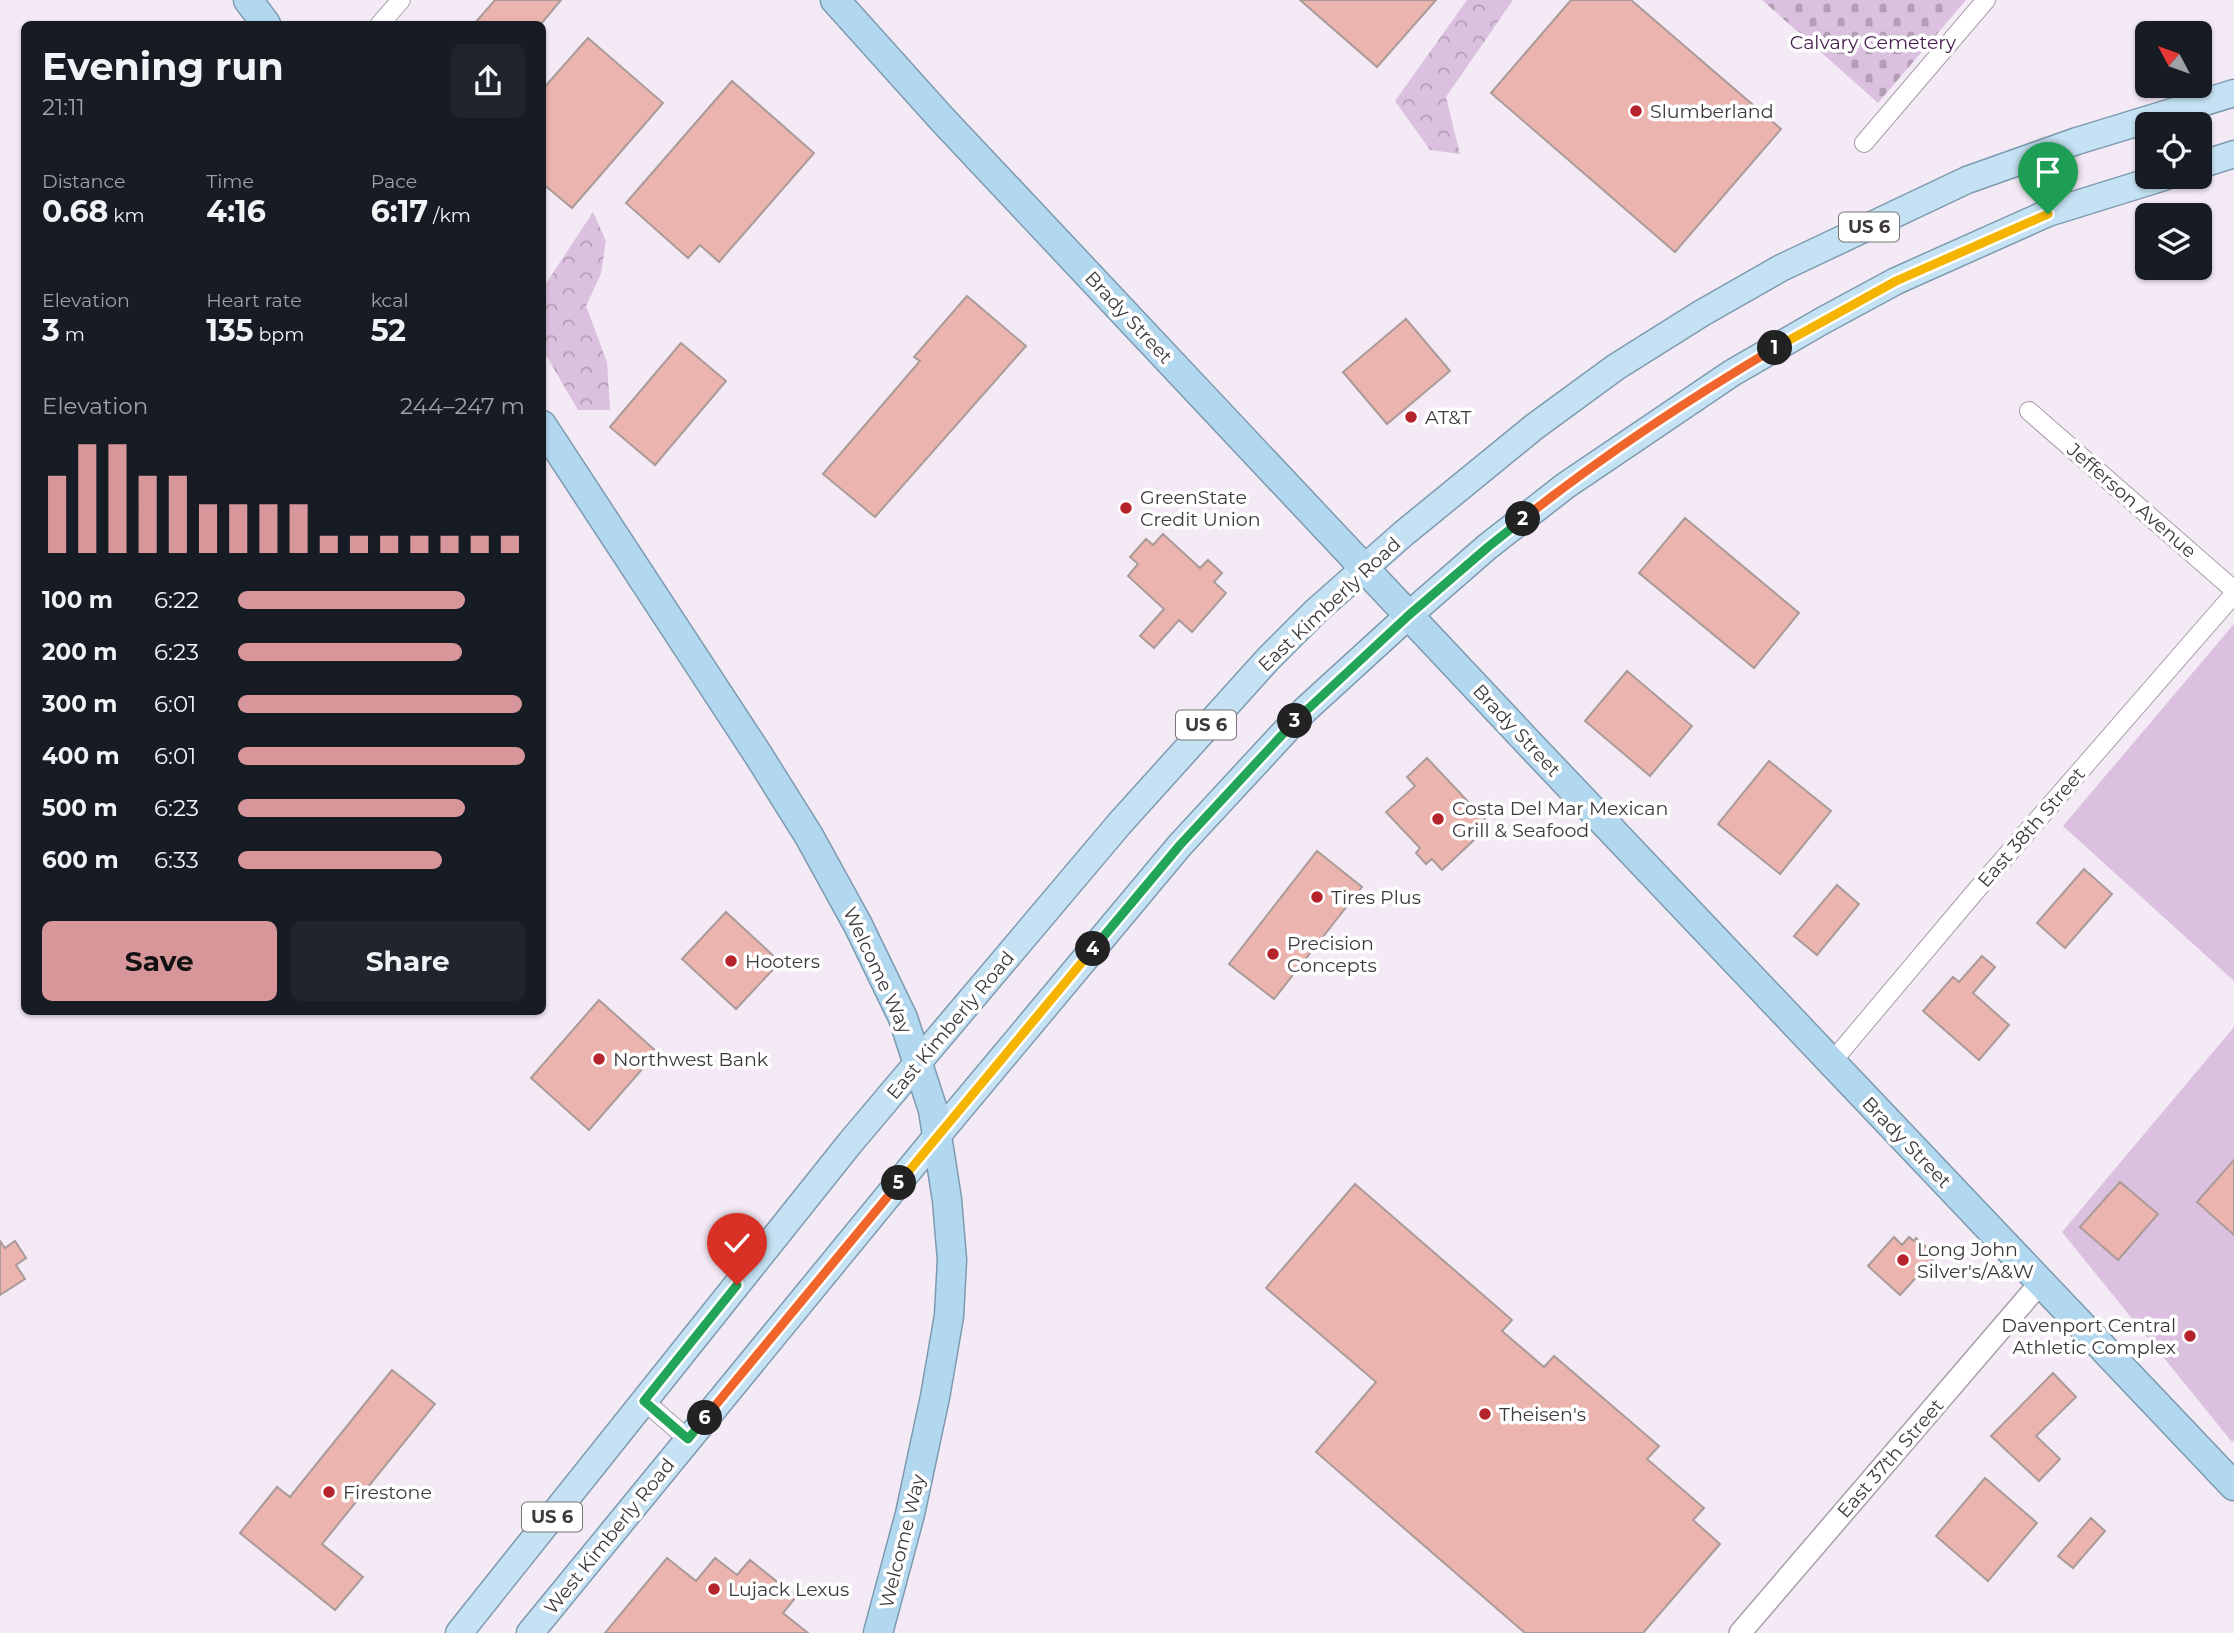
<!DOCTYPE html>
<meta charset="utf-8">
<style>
:root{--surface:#171b24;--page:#20242c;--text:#f1f3f6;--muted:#9ea1a6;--accent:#d6969a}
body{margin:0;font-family:Montserrat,sans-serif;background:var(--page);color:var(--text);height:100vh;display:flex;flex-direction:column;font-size:26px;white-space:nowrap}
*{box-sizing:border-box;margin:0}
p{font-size:23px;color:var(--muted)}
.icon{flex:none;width:38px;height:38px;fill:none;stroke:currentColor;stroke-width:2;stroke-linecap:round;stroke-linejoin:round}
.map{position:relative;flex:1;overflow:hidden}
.side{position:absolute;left:21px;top:21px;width:525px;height:994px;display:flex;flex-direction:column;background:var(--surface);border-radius:10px;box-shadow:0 2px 5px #0004}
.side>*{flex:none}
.needle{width:46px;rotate:311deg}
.tools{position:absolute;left:2135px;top:21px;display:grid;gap:14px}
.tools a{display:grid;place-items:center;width:77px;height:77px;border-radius:10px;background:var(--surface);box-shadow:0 2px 5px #0004;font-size:35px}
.pin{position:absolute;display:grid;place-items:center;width:60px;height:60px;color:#fff;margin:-72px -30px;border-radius:50% 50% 50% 0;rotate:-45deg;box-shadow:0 0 7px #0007}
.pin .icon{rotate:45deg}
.km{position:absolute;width:35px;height:35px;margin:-18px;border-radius:50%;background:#222;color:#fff;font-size:19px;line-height:35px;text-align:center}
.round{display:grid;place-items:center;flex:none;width:74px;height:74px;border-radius:10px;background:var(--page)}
.summary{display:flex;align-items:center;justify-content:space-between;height:119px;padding:0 21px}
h1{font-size:38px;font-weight:700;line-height:52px}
.stats{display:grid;grid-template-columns:repeat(3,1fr);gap:10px;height:119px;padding:7px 21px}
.stats div{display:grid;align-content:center}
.stats b{font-size:30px;font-weight:700}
.stats small{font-size:19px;font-weight:400}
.stats p{font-size:19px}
.chart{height:196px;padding:14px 21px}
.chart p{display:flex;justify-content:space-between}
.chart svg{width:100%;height:126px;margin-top:7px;stroke:var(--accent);stroke-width:6}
.action{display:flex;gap:14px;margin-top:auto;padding:14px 21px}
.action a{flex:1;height:80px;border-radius:10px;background:var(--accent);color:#111;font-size:28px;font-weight:700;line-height:80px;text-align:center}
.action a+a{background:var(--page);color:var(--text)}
ul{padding:0 21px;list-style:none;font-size:23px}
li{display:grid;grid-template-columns:112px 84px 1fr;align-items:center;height:52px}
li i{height:18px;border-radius:9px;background:var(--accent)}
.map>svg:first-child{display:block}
</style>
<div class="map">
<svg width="2234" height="1633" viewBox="0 0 2234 1633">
<defs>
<pattern id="forest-crowns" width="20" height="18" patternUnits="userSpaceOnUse" patternTransform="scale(1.75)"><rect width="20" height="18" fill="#dbc1df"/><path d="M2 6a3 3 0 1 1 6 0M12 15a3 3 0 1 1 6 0" fill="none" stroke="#b39eb6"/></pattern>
<pattern id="cemetery-stones" width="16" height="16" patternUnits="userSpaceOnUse" patternTransform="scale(1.75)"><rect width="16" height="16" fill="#dbc1df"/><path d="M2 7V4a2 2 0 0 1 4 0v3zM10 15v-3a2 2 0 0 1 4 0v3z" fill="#b39eb6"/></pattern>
</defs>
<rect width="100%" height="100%" fill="#f4eaf6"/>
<path fill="url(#forest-crowns)" d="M1467,0H1513L1446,97L1460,154L1430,150L1395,101Z
M593,212L606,241L601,274L586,306L607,362L610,410H578L543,350V288Z"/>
<path fill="url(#cemetery-stones)" d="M1762,0H1966L1878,103Z"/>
<path fill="#dbc1df" d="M2234,624V981L2063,826Z
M2234,1027V1440L2232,1442L2062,1232Z"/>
<path fill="#ecb4ae" stroke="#aa9b99" stroke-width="2" d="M495,0H561L541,24H474Z
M1300,0H1436L1377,67Z
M1571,0H1631L1781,129L1675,252L1491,93Z
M588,38L663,103L572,208L542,183V90Z
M732,81L814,153L719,262L700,245L688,258L626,203Z
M967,296L1026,346L875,517L823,474L920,361L914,357Z
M1406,319L1450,371L1387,424L1343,372Z
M681,343L726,381L655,465L610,427Z
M1685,518L1799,613L1754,668L1639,573Z
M1163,534L1200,568L1208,560L1222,573L1214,582L1226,593L1192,632L1179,620L1154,648L1140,636L1164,609L1128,576L1138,564L1130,557L1146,539L1153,545Z
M1627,671L1692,726L1650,776L1585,721Z
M1427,758L1490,825L1442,870L1432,859L1426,864L1416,853L1420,848L1386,812L1415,786L1407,777Z
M1769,761L1831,811L1780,874L1718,824Z
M1317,851L1362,887L1274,999L1229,964Z
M2084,869L2112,894L2065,948L2037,923Z
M1837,885L1859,904L1817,955L1794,936Z
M726,912L780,962L736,1009L682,959Z
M1982,956L1995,967L1973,993L2009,1025L1979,1060L1923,1011L1953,977L1959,982Z
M599,1000L657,1052L589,1130L531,1078Z
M2234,1160V1235L2197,1202Z
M2120,1182L2158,1214L2118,1260L2080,1227Z
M1355,1184L1512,1320L1502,1331L1544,1367L1554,1356L1659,1446L1647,1459L1704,1508L1693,1520L1720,1544L1643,1633H1525L1316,1452L1376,1382L1266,1288Z
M1894,1237L1902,1245L1909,1237L1914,1241L1916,1238L1936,1256L1900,1295L1868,1266Z
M0,1241L5,1248L15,1241L26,1258L16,1265L25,1279L0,1295Z
M392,1370L435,1404L322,1544L363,1577L335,1610L240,1533L277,1487L290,1497Z
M2053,1373L2076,1397L2036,1436L2060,1459L2039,1481L1991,1436Z
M1985,1478L2037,1523L1988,1581L1936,1536Z
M2091,1518L2105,1531L2073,1568L2058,1556Z
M667,1558L696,1581L715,1558L737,1575L750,1560L796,1597L783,1613L808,1633H605Z"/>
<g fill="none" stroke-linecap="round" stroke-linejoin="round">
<g stroke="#a79ea9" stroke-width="20">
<path id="minor" d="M380,24L401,0
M1864,143L1986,0
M2029,411L2234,590
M1831,1063L1974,893L2234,594
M644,1401L688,1439"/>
</g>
<g stroke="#a79ea9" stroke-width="24">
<path id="tertiary" d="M1740,1633L2040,1283"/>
</g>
<g stroke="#7d9aaf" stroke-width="29">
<path id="primary" d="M2200,165L2234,154
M459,1633L850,1143L1120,823L1269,658L1316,611L1403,534L1534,427L1616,367L1702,313L1781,268L1967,180L2077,141L2234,93
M530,1633L937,1136L1180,845L1305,710L1409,615L1487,547L1565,486L1732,373L1822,321L1896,281L2048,213L2164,177"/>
</g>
<g stroke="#7d9aaf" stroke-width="31">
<path id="trunk" d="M248,0L266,24
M835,0L942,119L1523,737L2234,1486
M542,425L757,753L809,836L858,925L903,1018L933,1110L947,1200L952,1260L949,1316L935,1397L910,1514L878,1633"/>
</g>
<use href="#minor" stroke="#fff" stroke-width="18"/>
<use href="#tertiary" stroke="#fff" stroke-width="21"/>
<use href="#primary" stroke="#c5e2f4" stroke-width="26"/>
<use href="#trunk" stroke="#b2d8f0" stroke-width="28"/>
</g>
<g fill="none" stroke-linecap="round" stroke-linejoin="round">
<g stroke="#fff" stroke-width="14">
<path id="split-1" d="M1775,348L1896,281L2048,214"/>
</g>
<g stroke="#fff" stroke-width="14">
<path id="split-2" d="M1523,519C1601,457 1689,399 1775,348"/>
</g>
<g stroke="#fff" stroke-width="14">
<path id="split-3" d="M1295,721L1409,615L1488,547L1523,519"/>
</g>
<g stroke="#fff" stroke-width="14">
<path id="split-4" d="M1093,949L1180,845L1295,721"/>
</g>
<g stroke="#fff" stroke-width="14">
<path id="split-5" d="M899,1183L1093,949"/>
</g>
<g stroke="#fff" stroke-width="14">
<path id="split-6" d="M705,1418L899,1183"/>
</g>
<g stroke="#fff" stroke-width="14">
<path id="split-7" d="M705,1418L688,1439L644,1401L737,1285"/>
</g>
<use href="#split-1" stroke="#f5b400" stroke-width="9"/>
<use href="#split-2" stroke="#f0652b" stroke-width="9"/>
<use href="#split-3" stroke="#22a559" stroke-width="9"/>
<use href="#split-4" stroke="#22a559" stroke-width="9"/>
<use href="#split-5" stroke="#f5b400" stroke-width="9"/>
<use href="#split-6" stroke="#f0652b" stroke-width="9"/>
<use href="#split-7" stroke="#22a559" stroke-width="9"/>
</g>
<g fill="#b5242a" stroke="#fff" stroke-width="2.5">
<circle cx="1636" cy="111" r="7"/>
<circle cx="1411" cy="417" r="7"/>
<circle cx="1126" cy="508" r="7"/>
<circle cx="1438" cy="819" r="7"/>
<circle cx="1317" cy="897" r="7"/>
<circle cx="1273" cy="954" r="7"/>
<circle cx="731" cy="961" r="7"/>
<circle cx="599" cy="1059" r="7"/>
<circle cx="1903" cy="1260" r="7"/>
<circle cx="2190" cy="1336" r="7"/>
<circle cx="1485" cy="1414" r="7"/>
<circle cx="329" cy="1492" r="7"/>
<circle cx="714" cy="1589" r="7"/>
</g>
<g text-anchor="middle" stroke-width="7" stroke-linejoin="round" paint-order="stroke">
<g fill="#fff" stroke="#777477" stroke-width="2">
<rect x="1839" y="212.5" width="60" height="29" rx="5"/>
<rect x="1176" y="710.5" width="60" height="29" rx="5"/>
<rect x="522" y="1502.5" width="60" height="29" rx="5"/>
</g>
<g font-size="18" font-weight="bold" fill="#3d393d">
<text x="1869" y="233">US 6</text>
<text x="1206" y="731">US 6</text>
<text x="552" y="1523">US 6</text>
</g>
<g font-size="19" fill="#4a2051" stroke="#fff">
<text x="1873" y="49">Calvary Cemetery</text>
</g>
<g font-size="19" fill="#3d393d" stroke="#fff" text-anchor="start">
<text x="1650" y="118">Slumberland</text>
<text x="1425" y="424">AT&amp;T</text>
<text x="1140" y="504">GreenState<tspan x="1140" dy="22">Credit Union</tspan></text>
<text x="1452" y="815">Costa Del Mar Mexican<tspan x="1452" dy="22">Grill &amp; Seafood</tspan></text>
<text x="1331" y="904">Tires Plus</text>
<text x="1287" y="950">Precision<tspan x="1287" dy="22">Concepts</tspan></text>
<text x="745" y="968">Hooters</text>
<text x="613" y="1066">Northwest Bank</text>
<text x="1917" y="1256">Long John<tspan x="1917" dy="22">Silver's/A&amp;W</tspan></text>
<text x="2176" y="1332" text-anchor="end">Davenport Central<tspan x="2176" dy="22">Athletic Complex</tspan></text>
<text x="1499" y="1421">Theisen's</text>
<text x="343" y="1499">Firestone</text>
<text x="728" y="1596">Lujack Lexus</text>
</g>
<g font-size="19" fill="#3d393d" stroke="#fff">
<text transform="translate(1129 317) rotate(47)" y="7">Brady Street</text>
<text transform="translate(2132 500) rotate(41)" y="7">Jefferson Avenue</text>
<text transform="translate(1329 604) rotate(-43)" y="7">East Kimberly Road</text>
<text transform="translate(1517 730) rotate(47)" y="7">Brady Street</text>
<text transform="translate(2031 827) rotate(-49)" y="7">East 38th Street</text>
<text transform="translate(878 970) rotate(65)" y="7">Welcome Way</text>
<text transform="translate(950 1025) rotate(-50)" y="7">East Kimberly Road</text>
<text transform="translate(1907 1142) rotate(46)" y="7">Brady Street</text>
<text transform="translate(1890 1458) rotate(-49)" y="7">East 37th Street</text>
<text transform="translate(609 1536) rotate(-51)" y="7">West Kimberly Road</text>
<text transform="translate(902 1541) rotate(-76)" y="7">Welcome Way</text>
</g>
</g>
</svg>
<div class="tools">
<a><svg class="needle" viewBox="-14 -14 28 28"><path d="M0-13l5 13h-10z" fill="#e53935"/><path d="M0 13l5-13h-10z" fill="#9ea1a6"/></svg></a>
<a><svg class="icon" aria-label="locate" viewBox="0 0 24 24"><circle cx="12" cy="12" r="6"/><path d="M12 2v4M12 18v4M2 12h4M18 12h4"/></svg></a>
<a><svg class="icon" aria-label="layers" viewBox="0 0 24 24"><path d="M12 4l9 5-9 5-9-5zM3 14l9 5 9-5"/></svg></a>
</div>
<div class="pin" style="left:2048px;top:214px;background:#1e9e55"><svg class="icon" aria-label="arrive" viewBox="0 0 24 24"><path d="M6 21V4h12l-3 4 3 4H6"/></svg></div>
<div class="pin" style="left:737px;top:1285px;background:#d93025"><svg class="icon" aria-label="check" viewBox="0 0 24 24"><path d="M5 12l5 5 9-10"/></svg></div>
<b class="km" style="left:1775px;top:348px">1</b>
<b class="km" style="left:1523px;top:519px">2</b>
<b class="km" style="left:1295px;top:721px">3</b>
<b class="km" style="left:1093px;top:949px">4</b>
<b class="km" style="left:899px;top:1183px">5</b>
<b class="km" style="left:705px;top:1418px">6</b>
<section class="side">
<div class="summary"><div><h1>Evening run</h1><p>21:11</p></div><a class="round"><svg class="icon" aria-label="share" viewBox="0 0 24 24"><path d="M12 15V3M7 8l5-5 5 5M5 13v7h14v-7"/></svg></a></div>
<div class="stats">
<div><p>Distance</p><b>0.68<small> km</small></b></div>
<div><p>Time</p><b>4:16</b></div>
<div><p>Pace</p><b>6:17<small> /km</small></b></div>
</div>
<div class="stats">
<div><p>Elevation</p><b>3<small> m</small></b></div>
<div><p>Heart rate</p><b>135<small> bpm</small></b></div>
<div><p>kcal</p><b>52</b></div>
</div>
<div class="chart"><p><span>Elevation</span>244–247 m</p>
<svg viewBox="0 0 160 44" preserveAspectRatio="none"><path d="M5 44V17M15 44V6M25 44V6M35 44V17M45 44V17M55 44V27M65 44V27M75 44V27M85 44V27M95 44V38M105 44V38M115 44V38M125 44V38M135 44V38M145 44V38M155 44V38"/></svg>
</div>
<ul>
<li><b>100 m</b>6:22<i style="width:79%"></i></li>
<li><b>200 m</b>6:23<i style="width:78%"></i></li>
<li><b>300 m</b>6:01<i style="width:99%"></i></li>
<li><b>400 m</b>6:01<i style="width:100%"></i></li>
<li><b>500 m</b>6:23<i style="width:79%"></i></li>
<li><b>600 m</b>6:33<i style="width:71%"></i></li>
</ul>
<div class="action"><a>Save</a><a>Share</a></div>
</section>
</div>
